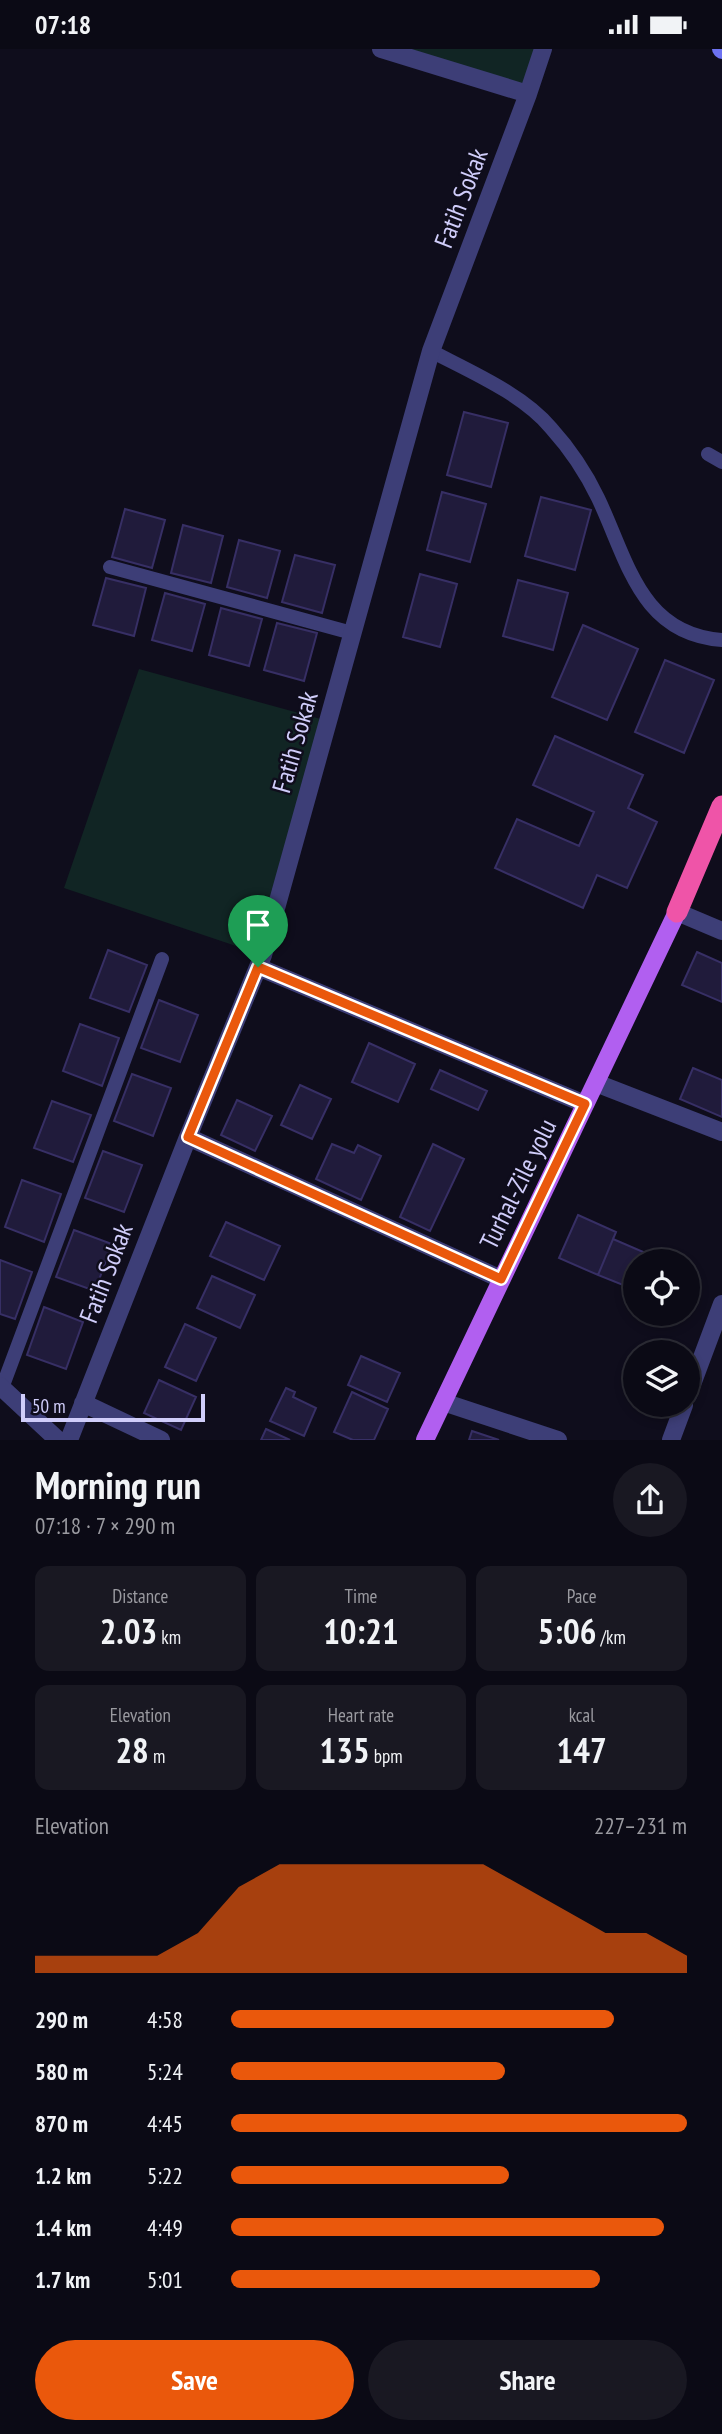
<!DOCTYPE html>
<meta charset="utf-8">
<style>
:root{--surface:#0b0a15;--page:#191822;--text:#f1f3f6;--muted:#9a9aa0;--line:#2b2b34;--accent:#ea580c}
body{margin:0;font-family:"PT Sans Narrow",sans-serif;background:var(--page);color:var(--text);height:100vh;display:flex;flex-direction:column;font-size:26px;white-space:nowrap}
*{box-sizing:border-box;margin:0}
p{font-size:23px;color:var(--muted)}
.icon{flex:none;width:38px;height:38px;fill:none;stroke:currentColor;stroke-width:2;stroke-linecap:round;stroke-linejoin:round}
.map{position:relative;height:1391px;overflow:hidden}
.panel{display:flex;flex-direction:column;background:var(--surface);flex:1}
.panel>*{flex:none}
.controls{position:absolute;left:623px;top:1200px;display:grid;gap:14px}
.controls a{display:grid;place-items:center;width:77px;height:77px;border-radius:50%;background:var(--surface);box-shadow:0 4px 10px #0003,0 0 0 2px var(--line);font-size:35px}
.scale{position:absolute;left:21px;bottom:18px;width:184px;box-sizing:border-box;padding-left:7px;border:4px solid #d0cdfa;border-top:0;font-size:19px;line-height:24px;white-space:nowrap;color:#d0cdfa;-webkit-text-stroke:5px #0f0d1c;paint-order:stroke}
.pin{position:absolute;display:grid;place-items:center;width:60px;height:60px;color:#fff;margin:-72px -30px;border-radius:50% 50% 50% 0;rotate:-45deg;box-shadow:0 0 7px #0007}
.pin .icon{rotate:45deg}
.round{display:grid;place-items:center;flex:none;width:74px;height:74px;border-radius:37px;background:var(--page)}
.headline{display:flex;align-items:center;justify-content:space-between;height:119px;padding:0 35px}
h1{font-size:38px;font-weight:800;line-height:52px}
.stats{display:grid;grid-template-columns:repeat(3,1fr);gap:10px;height:119px;padding:7px 35px}
.stats div{display:grid;align-content:center;border-radius:14px;background:var(--page);text-align:center}
.stats b{font-size:35px;font-weight:800}
.stats small{font-size:19px;font-weight:400}
.stats p{font-size:19px}
.chart{height:196px;padding:14px 35px}
.chart p{display:flex;justify-content:space-between}
.chart svg{width:100%;height:126px;margin-top:7px;fill:var(--accent);opacity:.7}
.cta{display:flex;gap:14px;margin-top:auto;padding:14px 35px}
.cta a{flex:1;height:80px;border-radius:42px;background:var(--accent);color:#fff;font-size:28px;font-weight:800;line-height:80px;text-align:center}
.cta a+a{background:var(--page);color:var(--text)}
ul{padding:0 35px;list-style:none;font-size:23px}
li{display:grid;grid-template-columns:112px 84px 1fr;align-items:center;height:52px}
li i{height:18px;border-radius:9px;background:var(--accent)}
.status{display:flex;justify-content:space-between;align-items:center;height:49px;padding:0 35px;background:var(--surface);direction:ltr}
.status svg{height:19px;fill:currentColor}
.map>svg:first-child{display:block}
</style>
<div class="status"><b>07:18</b><svg viewBox="0 0 49 12"><path d="M0 12V9h3v3zM5 12V6h3v6zM10 12V3h3v9zM15 12V0h3v12zM26 1h20v11H26zM47 4h2v5h-2z"/></svg></div>
<div class="map">
<svg width="722" height="1391" viewBox="0 0 722 1391">
<rect width="100%" height="100%" fill="#0f0d1c"/>
<path fill="#112524" d="M381,0H543L528,45Z
M139,620L328,672L263,906L64,839Z"/>
<path fill="#201b3b" stroke="#372f65" stroke-width="2" d="M464,363L508,374L491,438L447,426Z
M442,443L486,455L470,513L427,501Z
M541,448L591,461L575,521L525,507Z
M125,460L165,471L152,519L112,508Z
M183,476L223,487L211,534L171,524Z
M239,491L280,502L267,549L227,538Z
M295,506L335,516L322,564L282,553Z
M420,525L457,535L440,598L403,588Z
M106,529L146,539L134,587L93,576Z
M518,531L568,544L553,601L503,587Z
M165,544L205,555L192,602L152,591Z
M221,559L262,570L249,617L209,606Z
M277,574L317,584L304,632L264,621Z
M583,576L638,600L607,671L552,648Z
M665,611L714,631L684,704L635,683Z
M555,687L643,726L628,759L657,773L627,839L597,826L583,859L495,819L517,770L579,797L594,763L533,736Z
M108,901L147,916L129,963L90,949Z
M697,903L722,914V953L682,936Z
M159,951L198,966L180,1013L141,999Z
M80,975L119,989L102,1037L63,1022Z
M369,994L415,1015L398,1053L352,1033Z
M693,1019L722,1031V1068L680,1050Z
M440,1021L487,1042L478,1061L431,1040Z
M132,1025L171,1039L153,1087L114,1072Z
M300,1036L331,1050L312,1090L281,1076Z
M237,1051L272,1067L255,1102L221,1086Z
M52,1052L91,1066L73,1113L34,1099Z
M332,1095L354,1104L358,1096L381,1107L361,1151L316,1130Z
M433,1095L464,1110L430,1182L400,1168Z
M103,1102L142,1116L124,1163L85,1149Z
M22,1131L61,1145L44,1193L5,1178Z
M578,1166L616,1183L598,1226L559,1209Z
M226,1173L280,1197L264,1231L210,1207Z
M74,1181L112,1195L95,1242L56,1228Z
M613,1190L648,1205L645,1213H635V1234L633,1240L598,1226Z
M0,1211L32,1223L15,1270L0,1265Z
M212,1227L255,1246L240,1279L197,1259Z
M44,1258L83,1273L66,1320L27,1306Z
M185,1275L216,1289L196,1332L165,1318Z
M361,1307L400,1324L387,1353L348,1336Z
M159,1331L196,1348L181,1381L144,1364Z
M286,1339L295,1343L293,1348L316,1359L304,1387L270,1372Z
M352,1343L388,1360L374,1391H353L334,1383Z
M266,1380L290,1391H261Z
M472,1382L499,1391H469Z"/>
<g fill="none" stroke-linecap="round" stroke-linejoin="round">
<path stroke="#3d3e77" stroke-width="14" d="M431,302C469,322 523,345 551,379C570,400 586,424 598,449C628,512 640,585 722,591
M708,405L722,413
M110,518L352,584
M2,1339L162,910"/>
<path stroke="#3d3e77" stroke-width="18" d="M381,0L528,45
M677,863L722,882
M258,918L585,1055
M596,1034L722,1083
M188,1088L501,1230
M0,1337L58,1391
M688,1346L722,1255
M443,1353L558,1391
M83,1354L161,1391
M69,1391L188,1088L263,906L431,302L528,45L543,0
M671,1391L684,1356"/>
<path stroke="#6d72f1" stroke-width="18" d="M721,0L722,1"/>
<path stroke="#b15ff0" stroke-width="18" d="M425,1391L677,863"/>
<path stroke="#ef54a8" stroke-width="21" d="M677,863L722,757"/>
</g>
<g fill="none" stroke-linecap="round" stroke-linejoin="round">
<g stroke="#fff" stroke-width="14">
<path id="route" d="M258,918L585,1055L501,1230L188,1088Z"/>
</g>
<use href="#route" stroke="#ea580c" stroke-width="9"/>
</g>
<g text-anchor="middle" stroke-width="5" stroke-linejoin="round" paint-order="stroke">
<g font-size="26" fill="#d0cdfa" stroke="#0f0d1c">
<text transform="translate(461 149) rotate(-69)" y="9">Fatih Sokak</text>
<text transform="translate(295 693) rotate(-74)" y="9">Fatih Sokak</text>
<text transform="translate(518 1135) rotate(-64)" y="9">Turhal-Zile yolu</text>
<text transform="translate(106 1224) rotate(-69)" y="9">Fatih Sokak</text>
</g>
</g>
</svg>
<div class="controls">
<a><svg class="icon" aria-label="locate" viewBox="0 0 24 24"><circle cx="12" cy="12" r="6"/><path d="M12 2v4M12 18v4M2 12h4M18 12h4"/></svg></a>
<a><svg class="icon" aria-label="layers" viewBox="0 0 24 24"><path d="M12 4l9 5-9 5-9-5zM3 14l9 5 9-5"/></svg></a>
</div>
<div class="scale">50 m</div>
<div class="pin" style="left:258px;top:918px;background:#1e9e55"><svg class="icon" aria-label="arrive" viewBox="0 0 24 24"><path d="M6 21V4h12l-3 4 3 4H6"/></svg></div>
</div>
<section class="panel">
<div class="headline"><div><h1>Morning run</h1><p>07:18 · 7 × 290 m</p></div><a class="round"><svg class="icon" aria-label="share" viewBox="0 0 24 24"><path d="M12 15V3M7 8l5-5 5 5M5 13v7h14v-7"/></svg></a></div>
<div class="stats">
<div><p>Distance</p><b>2.03<small> km</small></b></div>
<div><p>Time</p><b>10:21</b></div>
<div><p>Pace</p><b>5:06<small> /km</small></b></div>
</div>
<div class="stats">
<div><p>Elevation</p><b>28<small> m</small></b></div>
<div><p>Heart rate</p><b>135<small> bpm</small></b></div>
<div><p>kcal</p><b>147</b></div>
</div>
<div class="chart"><p><span>Elevation</span>227–231 m</p>
<svg viewBox="0 0 160 44" preserveAspectRatio="none"><path d="M0 44V38L10 38L20 38L30 38L40 30L50 14L60 6L70 6L80 6L90 6L100 6L110 6L120 14L130 22L140 30L150 30L160 38V44z"/></svg>
</div>
<ul>
<li><b>290 m</b>4:58<i style="width:84%"></i></li>
<li><b>580 m</b>5:24<i style="width:60%"></i></li>
<li><b>870 m</b>4:45<i style="width:100%"></i></li>
<li><b>1.2 km</b>5:22<i style="width:61%"></i></li>
<li><b>1.4 km</b>4:49<i style="width:95%"></i></li>
<li><b>1.7 km</b>5:01<i style="width:81%"></i></li>
</ul>
<div class="cta"><a>Save</a><a>Share</a></div>
</section>
